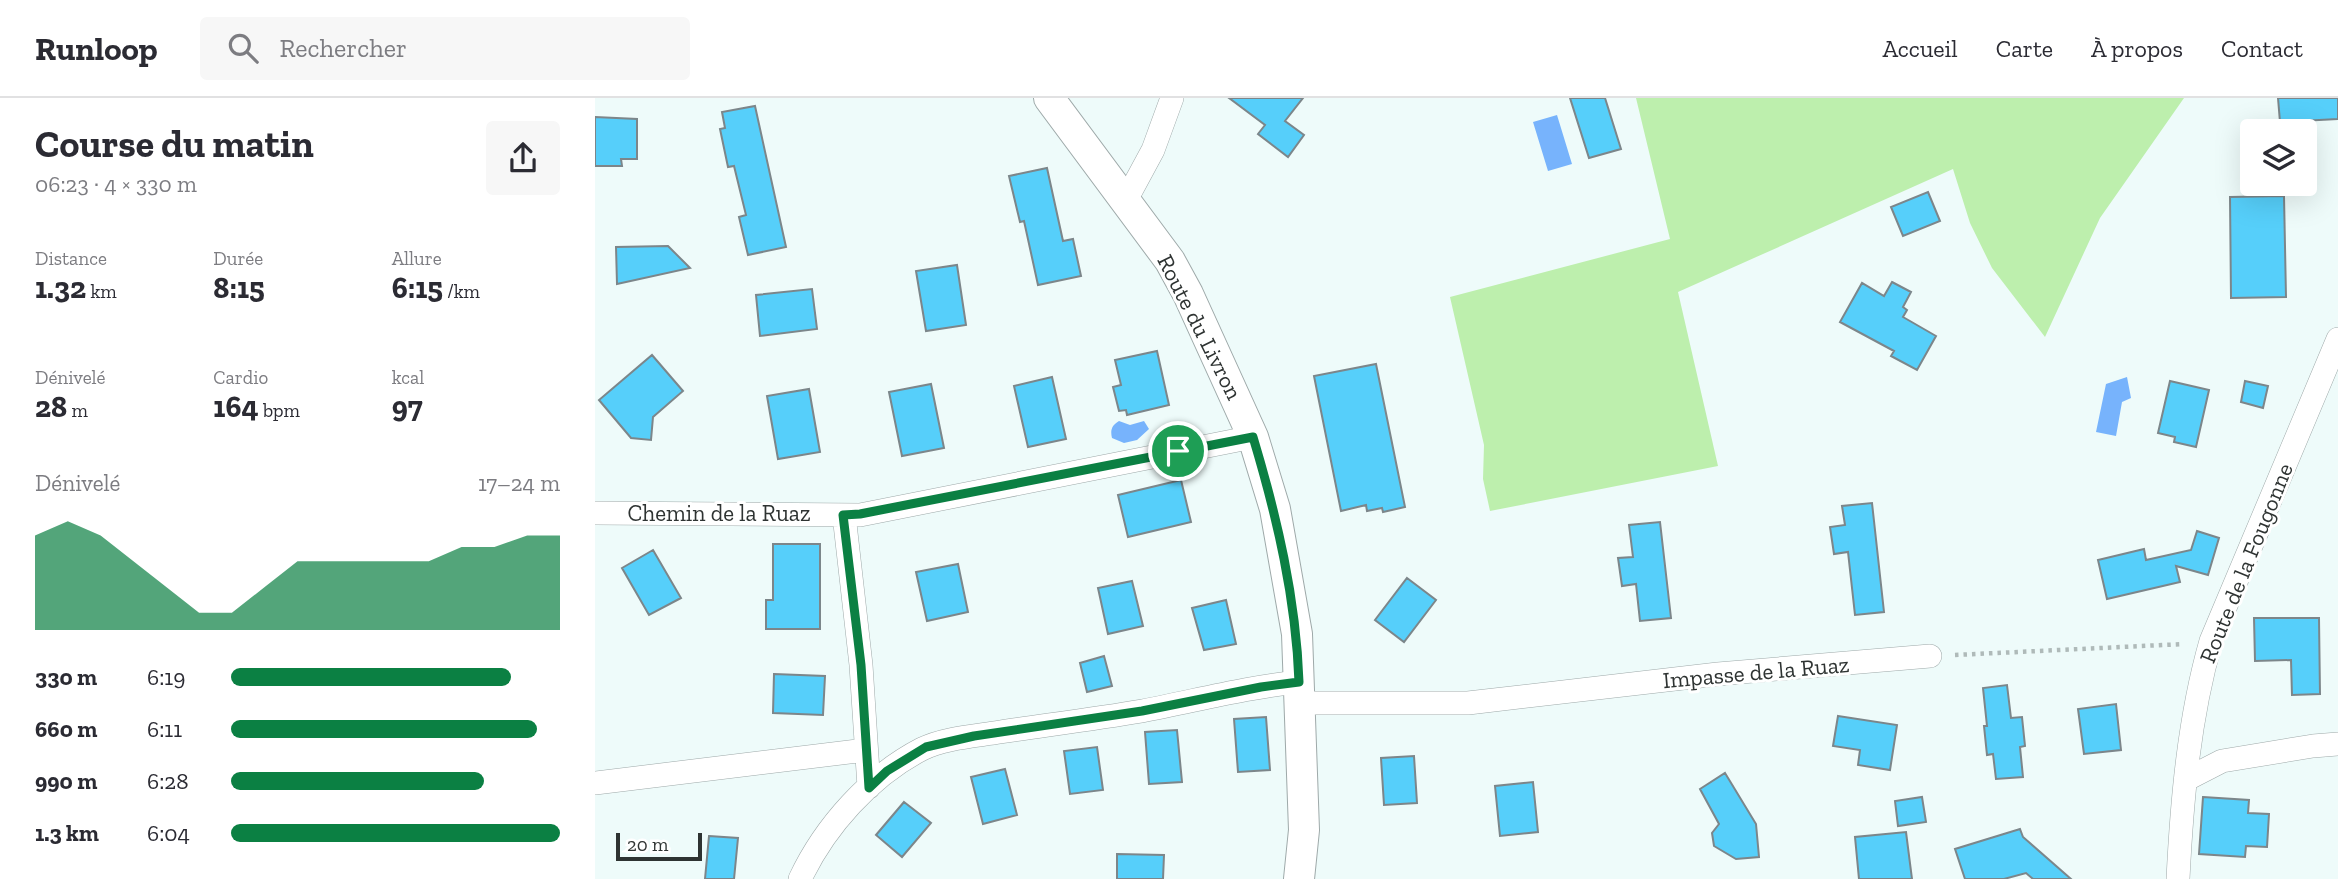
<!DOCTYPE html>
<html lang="fr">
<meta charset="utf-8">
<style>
:root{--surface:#fff;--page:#f7f7f7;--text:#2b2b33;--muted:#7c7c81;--line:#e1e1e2;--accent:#0b8043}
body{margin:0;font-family:"Zilla Slab",serif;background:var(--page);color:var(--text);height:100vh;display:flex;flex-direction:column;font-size:26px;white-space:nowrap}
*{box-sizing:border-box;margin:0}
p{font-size:23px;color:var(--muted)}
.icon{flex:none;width:38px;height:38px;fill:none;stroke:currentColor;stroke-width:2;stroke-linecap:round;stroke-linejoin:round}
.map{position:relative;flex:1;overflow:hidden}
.panel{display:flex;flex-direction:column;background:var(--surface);width:595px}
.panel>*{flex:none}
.tools{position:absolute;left:1645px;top:21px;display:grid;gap:14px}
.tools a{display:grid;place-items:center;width:77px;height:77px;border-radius:7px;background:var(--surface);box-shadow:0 7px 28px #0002;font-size:35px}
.scale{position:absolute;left:21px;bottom:18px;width:86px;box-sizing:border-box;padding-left:7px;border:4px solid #2e3332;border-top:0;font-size:19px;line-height:24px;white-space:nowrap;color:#2e3332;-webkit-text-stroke:5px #fff;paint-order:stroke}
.pin{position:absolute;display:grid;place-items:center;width:60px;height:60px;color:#fff;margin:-30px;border:4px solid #fff;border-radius:50%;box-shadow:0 2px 7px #0007}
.round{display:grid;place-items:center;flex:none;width:74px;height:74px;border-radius:7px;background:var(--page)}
.overview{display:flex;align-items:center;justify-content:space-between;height:119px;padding:0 35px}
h1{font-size:38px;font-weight:700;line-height:52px}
.figures{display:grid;grid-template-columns:repeat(3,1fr);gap:10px;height:119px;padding:7px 35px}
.figures div{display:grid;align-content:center}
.figures b{font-size:30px;font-weight:700}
.figures small{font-size:19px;font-weight:400}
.figures p{font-size:19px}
.chart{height:196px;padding:14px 35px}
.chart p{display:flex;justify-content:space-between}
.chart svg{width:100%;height:126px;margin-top:7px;fill:var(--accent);opacity:.7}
ul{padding:0 35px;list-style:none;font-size:23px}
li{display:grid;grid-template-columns:112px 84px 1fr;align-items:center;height:52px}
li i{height:18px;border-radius:9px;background:var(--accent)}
header{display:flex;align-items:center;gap:42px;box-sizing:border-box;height:98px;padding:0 35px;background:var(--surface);border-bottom:2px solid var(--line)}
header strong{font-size:33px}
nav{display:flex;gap:38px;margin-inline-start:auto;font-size:24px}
.search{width:490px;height:63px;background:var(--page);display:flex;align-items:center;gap:18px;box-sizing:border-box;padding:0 24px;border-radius:7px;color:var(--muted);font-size:26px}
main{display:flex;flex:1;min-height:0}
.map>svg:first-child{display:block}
</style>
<header>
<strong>Runloop</strong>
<div class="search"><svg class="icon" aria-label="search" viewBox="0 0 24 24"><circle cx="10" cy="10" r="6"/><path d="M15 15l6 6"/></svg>Rechercher</div>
<nav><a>Accueil</a><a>Carte</a><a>À propos</a><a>Contact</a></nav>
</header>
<main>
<section class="panel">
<div class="overview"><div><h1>Course du matin</h1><p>06:23 · 4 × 330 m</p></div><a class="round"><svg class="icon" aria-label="share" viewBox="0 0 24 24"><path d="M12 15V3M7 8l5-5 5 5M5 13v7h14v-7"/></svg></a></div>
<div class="figures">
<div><p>Distance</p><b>1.32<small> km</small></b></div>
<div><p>Durée</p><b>8:15</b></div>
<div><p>Allure</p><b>6:15<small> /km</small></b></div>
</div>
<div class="figures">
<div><p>Dénivelé</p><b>28<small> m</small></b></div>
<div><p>Cardio</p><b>164<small> bpm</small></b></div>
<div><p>kcal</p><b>97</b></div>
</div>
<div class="chart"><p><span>Dénivelé</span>17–24 m</p>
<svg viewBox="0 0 160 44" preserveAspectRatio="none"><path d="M0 44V11L10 6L20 11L30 20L40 29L50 38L60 38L70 29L80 20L90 20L100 20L110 20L120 20L130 15L140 15L150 11L160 11V44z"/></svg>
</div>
<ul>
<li><b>330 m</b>6:19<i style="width:85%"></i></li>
<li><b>660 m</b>6:11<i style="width:93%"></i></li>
<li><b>990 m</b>6:28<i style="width:77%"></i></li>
<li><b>1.3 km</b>6:04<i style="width:100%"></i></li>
</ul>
</section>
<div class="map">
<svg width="1743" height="781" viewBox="0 0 1743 781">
<rect width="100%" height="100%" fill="#eefbfa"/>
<path fill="#bdefad" d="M1041,0H1589L1505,120L1450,239L1397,170L1375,125L1358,71L1083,194L1123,368L895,413L888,381L889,347L855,199L1075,141Z"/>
<path fill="#77b3fc" d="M962,17L977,66L953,73L938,24Z
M1532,279L1536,300L1527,304L1521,338L1501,334L1511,286Z
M524,323L535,327L549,323L554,331L542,342L529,345L517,340C515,332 517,327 524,323Z"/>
<path fill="#56cffa" stroke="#7c868a" stroke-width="2" d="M634,0H708L690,23L709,37L693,59L663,36L670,27Z
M975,0H1010L1026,51L994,60Z
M1683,0H1743V21L1685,24Z
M160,8L191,149L153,157L144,119L151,117L139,68L133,69L125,31L130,30L127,14Z
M0,19L42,21V61H26L27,68H0Z
M452,70L468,143L478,141L486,178L443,187L429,123L425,124L414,78Z
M1333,94L1345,123L1308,138L1296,109Z
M1689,98L1691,199L1636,200L1635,99Z
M73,148L95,170L22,186L21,149Z
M362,167L371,227L331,233L321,173Z
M1297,184L1316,194L1308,209L1312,212L1308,219L1341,238L1322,272L1296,258L1299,253L1245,224L1267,185L1289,198Z
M217,191L222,231L165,238L161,197Z
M562,253L574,307L532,317L531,312L524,313L518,289L526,287L520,262Z
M57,257L88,293L58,319L56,342L36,340L4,302Z
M781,266L810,409L788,414L787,410L772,413L771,407L746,413L719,278Z
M457,279L471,341L433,349L419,288Z
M1575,283L1614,292L1601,349L1579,344L1580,339L1563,335Z
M1650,283L1673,288L1668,310L1646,304Z
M336,286L349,350L307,358L294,294Z
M214,291L225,354L183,361L172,298Z
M586,382L596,424L533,439L523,397Z
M1277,405L1289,514L1260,517L1253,454L1239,456L1235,429L1250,427L1247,408Z
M1065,424L1076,520L1045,523L1041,486L1027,488L1023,460L1038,459L1034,427Z
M1602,433L1624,440L1613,477L1581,468L1585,484L1512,501L1503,462L1549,451L1551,462L1596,452Z
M178,446H225V531H171V502H178Z
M58,452L86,500L54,517L27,470Z
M363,466L373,514L332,523L321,474Z
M812,480L841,502L809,544L780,522Z
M537,483L548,528L513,536L503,490Z
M631,502L641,546L609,552L597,510Z
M1659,520H1724L1725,596L1697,597L1696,562L1660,563Z
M509,558L517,588L492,594L485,565Z
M179,576L230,578L228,617L178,615Z
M1412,587L1416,620L1427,619L1430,648L1425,649L1428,679L1401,681L1398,656L1392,657L1389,628H1392L1388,590Z
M1521,606L1526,652L1489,656L1483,611Z
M1243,618L1302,627L1295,672L1263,667L1265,652L1238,648Z
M671,619L675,672L643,674L639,621Z
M582,632L587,684L554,686L550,634Z
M502,649L508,692L475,696L469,653Z
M819,658L822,705L789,707L786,660Z
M410,671L422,717L388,726L376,679Z
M1130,675L1161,726L1164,759L1141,761L1119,748L1117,735L1124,726L1105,691Z
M938,684L943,734L905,738L900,688Z
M1327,699L1331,724L1303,728L1300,703Z
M1608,699L1654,702L1653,715L1674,716L1672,749L1651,748L1650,759L1604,756Z
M309,704L336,725L307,759L281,737Z
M1425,731L1428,739L1476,781H1438L1431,775L1409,781H1370L1360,751Z
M1311,734L1317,781H1264L1260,739Z
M114,738L143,740L139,781H110Z
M522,756L569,757L568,781H522Z"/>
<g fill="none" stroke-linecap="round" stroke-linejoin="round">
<g stroke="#9ea9a9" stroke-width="24">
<path id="minor" d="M531,102L558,52L577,0
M0,415L265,417L658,339
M249,417L266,567L274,689
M706,605H873L1123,576L1335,558
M1592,681L1627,663L1718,648L1743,646
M0,685L271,652
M205,781C230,728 275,678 327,651C349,640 381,638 405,634C452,627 500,621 547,613C600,603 651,589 704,584
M1583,781C1587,701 1594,620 1616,543L1743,241"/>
</g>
<g stroke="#9ea9a9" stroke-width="32">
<path id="tertiary" d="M454,0L575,163L593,196L658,339L680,411L702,536L709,732L704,781"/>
</g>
<path stroke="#afbab9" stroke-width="4.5" stroke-dasharray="3.5 5" stroke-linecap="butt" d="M1360,557L1589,546"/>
<use href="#minor" stroke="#fff" stroke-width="23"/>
<use href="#tertiary" stroke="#fff" stroke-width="30"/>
</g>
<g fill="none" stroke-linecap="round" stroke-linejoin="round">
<g stroke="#fff" stroke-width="14">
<path id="route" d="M658,339C682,419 701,500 704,584L666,589L547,613L379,638L331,649L292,673L274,690L266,567L248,417L265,416Z"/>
</g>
<use href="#route" stroke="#0b8043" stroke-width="9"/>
</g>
<g text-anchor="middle" stroke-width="6" stroke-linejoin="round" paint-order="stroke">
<g font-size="23" fill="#2e3332" stroke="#fff">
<text transform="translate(605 229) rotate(63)" y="8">Route du Livron</text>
<text x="124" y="423">Chemin de la Ruaz</text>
<text transform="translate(1651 465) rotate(-68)" y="8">Route de la Fougonne</text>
<text transform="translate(1161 574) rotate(-5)" y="8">Impasse de la Ruaz</text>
</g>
</g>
</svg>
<div class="tools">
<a><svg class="icon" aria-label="layers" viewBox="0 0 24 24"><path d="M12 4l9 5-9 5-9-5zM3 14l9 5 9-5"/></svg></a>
</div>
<div class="scale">20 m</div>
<div class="pin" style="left:583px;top:353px;background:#1e9e55"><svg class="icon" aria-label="arrive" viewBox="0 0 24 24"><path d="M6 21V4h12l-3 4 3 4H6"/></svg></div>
</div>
</main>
